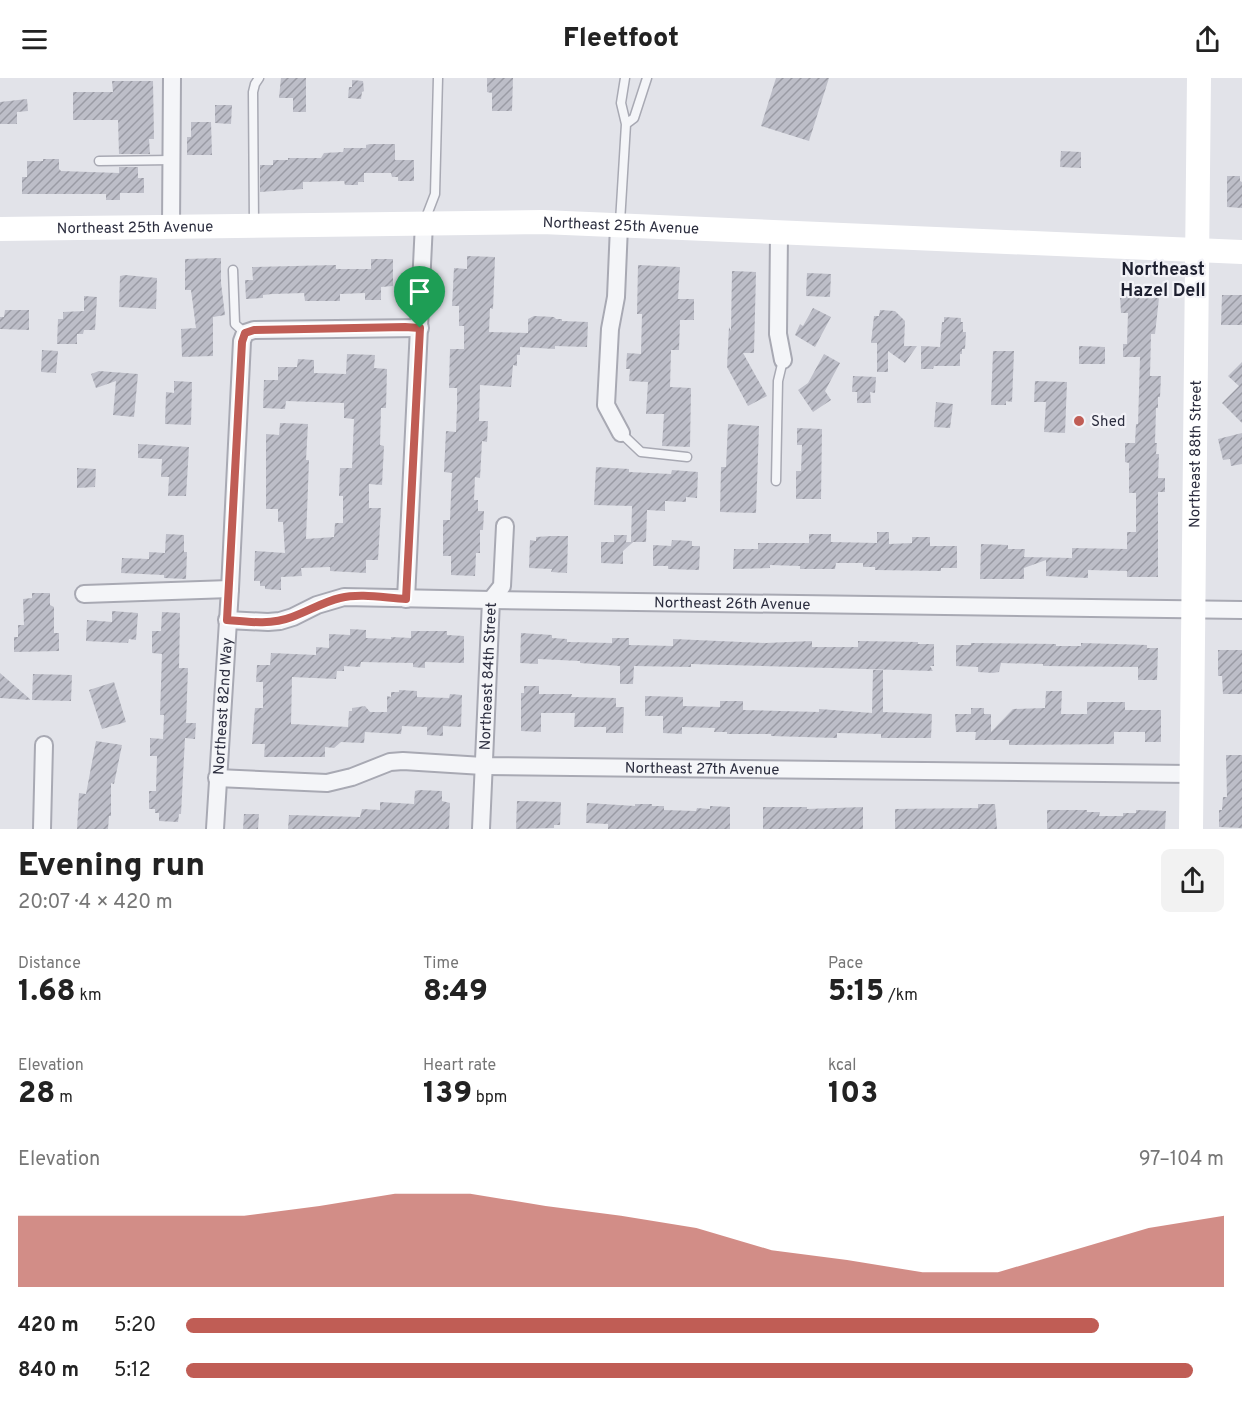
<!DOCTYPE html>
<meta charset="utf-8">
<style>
:root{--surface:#fff;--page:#f2f2f2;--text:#222;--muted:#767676;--accent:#c05d55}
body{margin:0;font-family:Overpass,sans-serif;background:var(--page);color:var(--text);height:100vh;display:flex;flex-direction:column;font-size:22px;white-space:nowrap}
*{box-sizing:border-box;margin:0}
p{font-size:20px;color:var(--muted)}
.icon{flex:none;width:33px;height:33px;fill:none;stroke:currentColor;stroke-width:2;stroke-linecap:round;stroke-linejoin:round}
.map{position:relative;height:751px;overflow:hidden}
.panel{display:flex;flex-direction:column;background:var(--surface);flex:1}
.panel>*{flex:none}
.pin{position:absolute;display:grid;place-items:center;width:51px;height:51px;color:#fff;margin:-62px -26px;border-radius:50% 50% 50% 0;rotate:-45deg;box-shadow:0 0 6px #0007}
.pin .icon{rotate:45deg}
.round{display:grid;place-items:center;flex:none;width:63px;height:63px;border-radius:9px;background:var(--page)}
.head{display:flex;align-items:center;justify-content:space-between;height:102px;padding:0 18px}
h1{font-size:33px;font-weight:800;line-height:45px}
.figures{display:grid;grid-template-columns:repeat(3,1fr);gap:9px;height:102px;padding:6px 18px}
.figures div{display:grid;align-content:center}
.figures b{font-size:30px;font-weight:800}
.figures small{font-size:16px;font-weight:400}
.figures p{font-size:16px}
.chart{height:168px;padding:12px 18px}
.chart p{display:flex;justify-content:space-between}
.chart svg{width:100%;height:108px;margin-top:6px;fill:var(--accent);opacity:.7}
ul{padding:0 18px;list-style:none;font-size:20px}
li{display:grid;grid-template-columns:96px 72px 1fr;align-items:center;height:45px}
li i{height:15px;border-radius:8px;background:var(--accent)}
header{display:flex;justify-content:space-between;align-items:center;height:78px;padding:0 18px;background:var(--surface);font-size:27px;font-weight:800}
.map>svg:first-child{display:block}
</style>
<header><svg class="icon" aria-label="menu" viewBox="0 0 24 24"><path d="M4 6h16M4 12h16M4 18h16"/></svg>Fleetfoot<svg class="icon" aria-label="share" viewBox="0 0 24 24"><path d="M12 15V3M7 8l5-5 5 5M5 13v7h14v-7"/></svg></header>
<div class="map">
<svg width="1242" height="751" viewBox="0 0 1242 751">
<defs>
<pattern id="building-hatch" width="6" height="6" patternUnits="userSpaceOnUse" patternTransform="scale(1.5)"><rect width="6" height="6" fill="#bdbec8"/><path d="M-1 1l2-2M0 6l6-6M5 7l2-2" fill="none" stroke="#9a9ba4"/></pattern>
</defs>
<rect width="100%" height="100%" fill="#e2e3e9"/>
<path fill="url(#building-hatch)" d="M281,0H306V34H293V20H279Z
M487,0H513L512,33H492V15L487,14Z
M776,0H829L809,63L761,48Z
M352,2L363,3L364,13L362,14L361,21L348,20L349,9H352Z
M112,3H153L154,61H149L150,76H119L118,42H73V14H113Z
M27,21L28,33L17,34V46H0V24Z
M215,27H232L231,46L215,45Z
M191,44H211L212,77H187V59H191Z
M370,66H395V82H414V103H398V99H392L391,95H364V104H358V107H345L344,103L303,104V111L260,114V87H273V82H288V80H321L324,75L343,74L344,70H366V67Z
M1061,73L1081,74V90L1060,89Z
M43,81H59V91L61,93L119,95V89H138V100H144V115H120V122H106V116H22V99H27V83H43Z
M1227,98H1240V103L1242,104V130L1227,129Z
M467,178L495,179L493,231L490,230L489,254L528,255V241L534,238L554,239L556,241H562V243L588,244L587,269L555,268V271L520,269V277H517V288L513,287L511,309L480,307L479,343H488L487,364L482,363L480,400L475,399L474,422H478V433H484L483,452H480V475H476L475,498L451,497V478H443V442H450L452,395L444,394L446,353L456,354L457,330V310H449L450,271H464V248H459V228H452L454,190L467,191Z
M221,180V205L225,237L213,239V278L182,279L181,251L196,250L191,212H185V181Z
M371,181H393V208L381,209V222H365V215L340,216V223H305L304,215L272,216L263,217V220L246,221L245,202H253L252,189L336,187V191H371Z
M638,187L680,189L678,221H694V242H680L679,272H671L670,309L691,310L690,369L662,368L664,336H646L648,304L629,303L630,291H626L627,275L641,276L642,236H637Z
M732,193L756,194L754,275H743L767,318L748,328L727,289L729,249L731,253Z
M807,195L831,196L830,219L806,218Z
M125,197L157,200L156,231L119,229L120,198Z
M1222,217H1242V247H1221Z
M84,218L97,219L95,252H84L83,256H77V266H57L58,241H63V234L84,233Z
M1120,218L1159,220L1155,256H1151L1150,298H1161L1160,319H1158V330H1156L1155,365H1157L1156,376H1159L1158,400H1165V414H1158V499H1127V493L1088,492V500L1046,498V482L1024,490V501H980L981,466L1008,467V471H1025L1024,479L1072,480V470L1127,471V454H1136V415H1129V385L1125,384V365H1135L1136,346H1138L1140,279H1123V266H1127L1128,235H1121Z
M813,230L831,239L815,269L795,257L800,246L803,248Z
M5,232H29V252L0,251V239H4Z
M880,232L895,233L905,243L904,268H917L905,285L888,273V294H877V265H871L874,238H879Z
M944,239L961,240V244H963V254H966L965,271H962V276H960V288H934L933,291H921V268L940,269L942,244H944Z
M1079,268L1105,269V286H1079Z
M42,272L58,273L56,295L41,294Z
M993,273H1014L1012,324L1006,323V327H991Z
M347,276L375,277L374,290L387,291L386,330H381L380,367L384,368L382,407L369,406V430H381L378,482H366V495L330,493V489L301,490L302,498L281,499V512L265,511V508H260V503H254L255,473L285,475L283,444H278V431H266V356L279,357L280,345L308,346L306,382H309L306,461L334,459L335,445H343V418H339L340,390H352L354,341L344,340V325L286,323L285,331L263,330L264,302H278V289H297L298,281L314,282V295L346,296Z
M824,276L840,285L825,313L831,322L813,334L798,312L808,305Z
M1242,284V345L1222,325L1239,308L1228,298Z
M99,293L138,296L134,339L113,337L116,303L96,310L91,296Z
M853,298L876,299L875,315L870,314L871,325H857V314H852Z
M174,303L192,304L191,347L165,346L166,314L174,315Z
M1035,303L1067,304L1065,355L1044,354L1046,324H1034Z
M936,324L953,326L950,350L934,349Z
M728,346L759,348L756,435L720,434L721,389H726Z
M797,350L822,351L821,421H796V393H801L802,367H797Z
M1242,355V386L1231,388L1230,381L1223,382L1218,361Z
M138,366L189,369L186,418H168L169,399H161L162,381L138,380Z
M596,389L629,391V394L671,396L672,392L698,394L697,420L686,419V424L665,423V433L647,432L646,464H631L632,428L594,427Z
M77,390L96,391L95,409L77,410Z
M877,454H889V466L912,465V459H930V468H957V490H941V493L875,492V489H863V485H836L835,491H800V488L770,487V490L733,491L734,471H758V465H809V456H831V464L877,465Z
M166,456L184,457V474H187L186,501L164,500V497L121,495L122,480L149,481V474L165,475Z
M614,457H627L626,464H633L623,473V486L601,485V464H614Z
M552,458H568L567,495L551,494L552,491L529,490L530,462L536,463V459Z
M672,462L692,463V468H700L699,492L668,491V488H653V467L671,468Z
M32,515H50V527L54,529V555H59V573L14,574V559H18V547H24L23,521L32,520Z
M112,533L138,535L136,562L129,561L128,565L86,563L87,542L112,544Z
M162,534L180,535L179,590H188L186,645H196L195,661L185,660L181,736H179L178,744L159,743V735H155V731H149V713H156L157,678H150V660L163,661L164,637H160L162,576L152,575V553H161Z
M350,551L366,552V560L391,561V559L411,560V553H447V557L464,558V585L425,584V590L413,589V585L361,584L360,589L344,588V593H337L336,601L292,599L291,646L348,649L349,633H352V630L365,628L370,634H387V618L391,619V614H399V612L417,613V619L449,620L450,616L462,617L461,649L443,648V658L427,657V649L402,648L401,656L365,654L364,665L341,664L334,670L325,669V679H264L265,666H252L255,630H263V604H256L257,587H270L271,575L316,577V569L329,570V556L350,557Z
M521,555L552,557V560L567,561V564L612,565V560H629V567L673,568V561L766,565L812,563V569H858V563L918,564V566H934V588H930L933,593L691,586V589L634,588L633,606H620V588L580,585V583L538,581V586L520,585Z
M971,565L1056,566V568H1081V565L1147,567V570H1158L1157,602H1138V589L1043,588V586L1001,585L999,594L993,595L978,594V589L956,588V567H971Z
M1218,572H1242V616H1223L1222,598H1218Z
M873,592H883V634L932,636L931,660H881V656L837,655V660L771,658V656H727V654H714L715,650L682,649V656L663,655V638H645V618L683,619V628L720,629V623H743V632L819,634V631L872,635Z
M0,595L31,622L0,620Z
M33,596L72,597L71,623L32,622Z
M114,604L126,644L102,651L89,612Z
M524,608H539V616H572L571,619L616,620V629H624L623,655H606V649H574L575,635H541V654L521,653V615H524Z
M1046,613H1062L1061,636H1087V624H1125V632H1161V664H1145V654H1114V666L1009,667V662H975L976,654H956L955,636H971V630H984V636H991V654L1013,631L1045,630Z
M96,663L122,667L114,706L111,705V738H109L108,751H77L79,715L86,716Z
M1226,677H1242V750L1219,749V732H1222L1223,719H1227Z
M419,712L442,713V723L450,725L449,751H288L289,737L360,739L362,731L380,732V724L414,726L415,713Z
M517,723L561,724L560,747H554V750L516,751Z
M587,725L635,728V726H652V728H664V732L696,733L697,730L710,731V728L730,729V751H608V746L586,745Z
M978,726H995L997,751H895V731L978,730Z
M763,729H807V731L863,729V751H763Z
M1047,732H1087V734H1100L1099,738H1123V735H1136V732L1166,733L1165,751H1047Z
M244,736H259L258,751H243Z"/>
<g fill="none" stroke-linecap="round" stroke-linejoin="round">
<g stroke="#a8a9b3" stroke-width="11">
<path id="lane" d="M626,46L634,40L647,0
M99,83L172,82
M425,142L435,116L438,0
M620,144L626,46L621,25L625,0
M254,147L253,14L255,6L259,0
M233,192L235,246L245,255
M621,355L641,374L687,379
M776,403L778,303L783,282"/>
</g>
<g stroke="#a8a9b3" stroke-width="20">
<g id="street">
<path d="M619,148L616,219L610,251L606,327L621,355"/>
<path d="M171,149L172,0"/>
<path d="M779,155L778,256L783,282"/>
<path d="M84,516L230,511"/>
<path d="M406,521L424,145"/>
<path id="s1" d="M227,542L268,544L280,543L293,539L317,527L344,519L491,522L1242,532"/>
<path id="s2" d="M217,700L327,705L352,699L390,684L403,683L483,688L1191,696"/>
<path d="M42,751L44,667"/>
<path id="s3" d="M215,751L230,511L242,263L245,255L254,252L420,250"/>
<path id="s4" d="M481,751L491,522L502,508L505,448"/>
</g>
</g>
<use href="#lane" stroke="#f4f5f8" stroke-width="8"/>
<use href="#street" stroke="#f4f5f8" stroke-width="16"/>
<g stroke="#fff" stroke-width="24">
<path id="s5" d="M0,151L542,144L1242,174"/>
<path id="s6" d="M1191,751L1199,0"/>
</g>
</g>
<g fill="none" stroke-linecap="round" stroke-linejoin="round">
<g stroke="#fff" stroke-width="12">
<path id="route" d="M405,249L420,250L406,521C385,520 361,515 340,520C323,524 309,533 292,539C271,547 249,544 227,542L242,264L245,255L254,252Z"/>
</g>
<use href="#route" stroke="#c05d55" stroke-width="8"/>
</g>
<circle fill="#c05d55" stroke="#f2f2f7" stroke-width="2" cx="1079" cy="343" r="6"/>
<g text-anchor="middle" stroke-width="4.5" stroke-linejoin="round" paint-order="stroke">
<g font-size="15" fill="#2c2e3f" stroke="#f2f2f7">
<text dy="5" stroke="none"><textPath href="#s5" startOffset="621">Northeast 25th Avenue</textPath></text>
<text dy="5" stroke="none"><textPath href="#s5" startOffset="135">Northeast 25th Avenue</textPath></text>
<text dy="5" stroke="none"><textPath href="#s6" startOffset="375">Northeast 88th Street</textPath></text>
<text dy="5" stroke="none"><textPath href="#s1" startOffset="510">Northeast 26th Avenue</textPath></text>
<text dy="5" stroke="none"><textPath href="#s4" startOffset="153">Northeast 84th Street</textPath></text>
<text dy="5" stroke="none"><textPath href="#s3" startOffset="123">Northeast 82nd Way</textPath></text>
<text dy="5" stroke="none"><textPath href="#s2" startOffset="489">Northeast 27th Avenue</textPath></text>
</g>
<g font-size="15" fill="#2c2e3f" stroke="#f2f2f7" text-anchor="start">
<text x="1091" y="348">Shed</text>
</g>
<g font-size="18" font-weight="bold" fill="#1e2030" stroke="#f2f2f7">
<text x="1163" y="197">Northeast<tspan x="1163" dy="21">Hazel Dell</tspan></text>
</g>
</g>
</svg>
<div class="pin" style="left:420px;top:250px;background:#1e9e55"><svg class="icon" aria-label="arrive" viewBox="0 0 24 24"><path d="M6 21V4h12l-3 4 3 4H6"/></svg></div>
</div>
<section class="panel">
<div class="head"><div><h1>Evening run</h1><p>20:07 · 4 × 420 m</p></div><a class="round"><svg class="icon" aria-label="share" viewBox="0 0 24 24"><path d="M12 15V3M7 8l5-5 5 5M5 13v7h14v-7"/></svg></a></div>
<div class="figures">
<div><p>Distance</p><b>1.68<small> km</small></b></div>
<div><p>Time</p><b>8:49</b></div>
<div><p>Pace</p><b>5:15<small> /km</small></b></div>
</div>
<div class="figures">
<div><p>Elevation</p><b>28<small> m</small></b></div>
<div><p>Heart rate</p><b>139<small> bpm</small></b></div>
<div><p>kcal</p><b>103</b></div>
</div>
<div class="chart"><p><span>Elevation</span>97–104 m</p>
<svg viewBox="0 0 160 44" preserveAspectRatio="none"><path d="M0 44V15L10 15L20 15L30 15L40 11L50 6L60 6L70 11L80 15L90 20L100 29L110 33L120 38L130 38L140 29L150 20L160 15V44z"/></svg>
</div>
<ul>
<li><b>420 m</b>5:20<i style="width:88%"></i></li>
<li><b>840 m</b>5:12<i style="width:97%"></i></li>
</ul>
</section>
